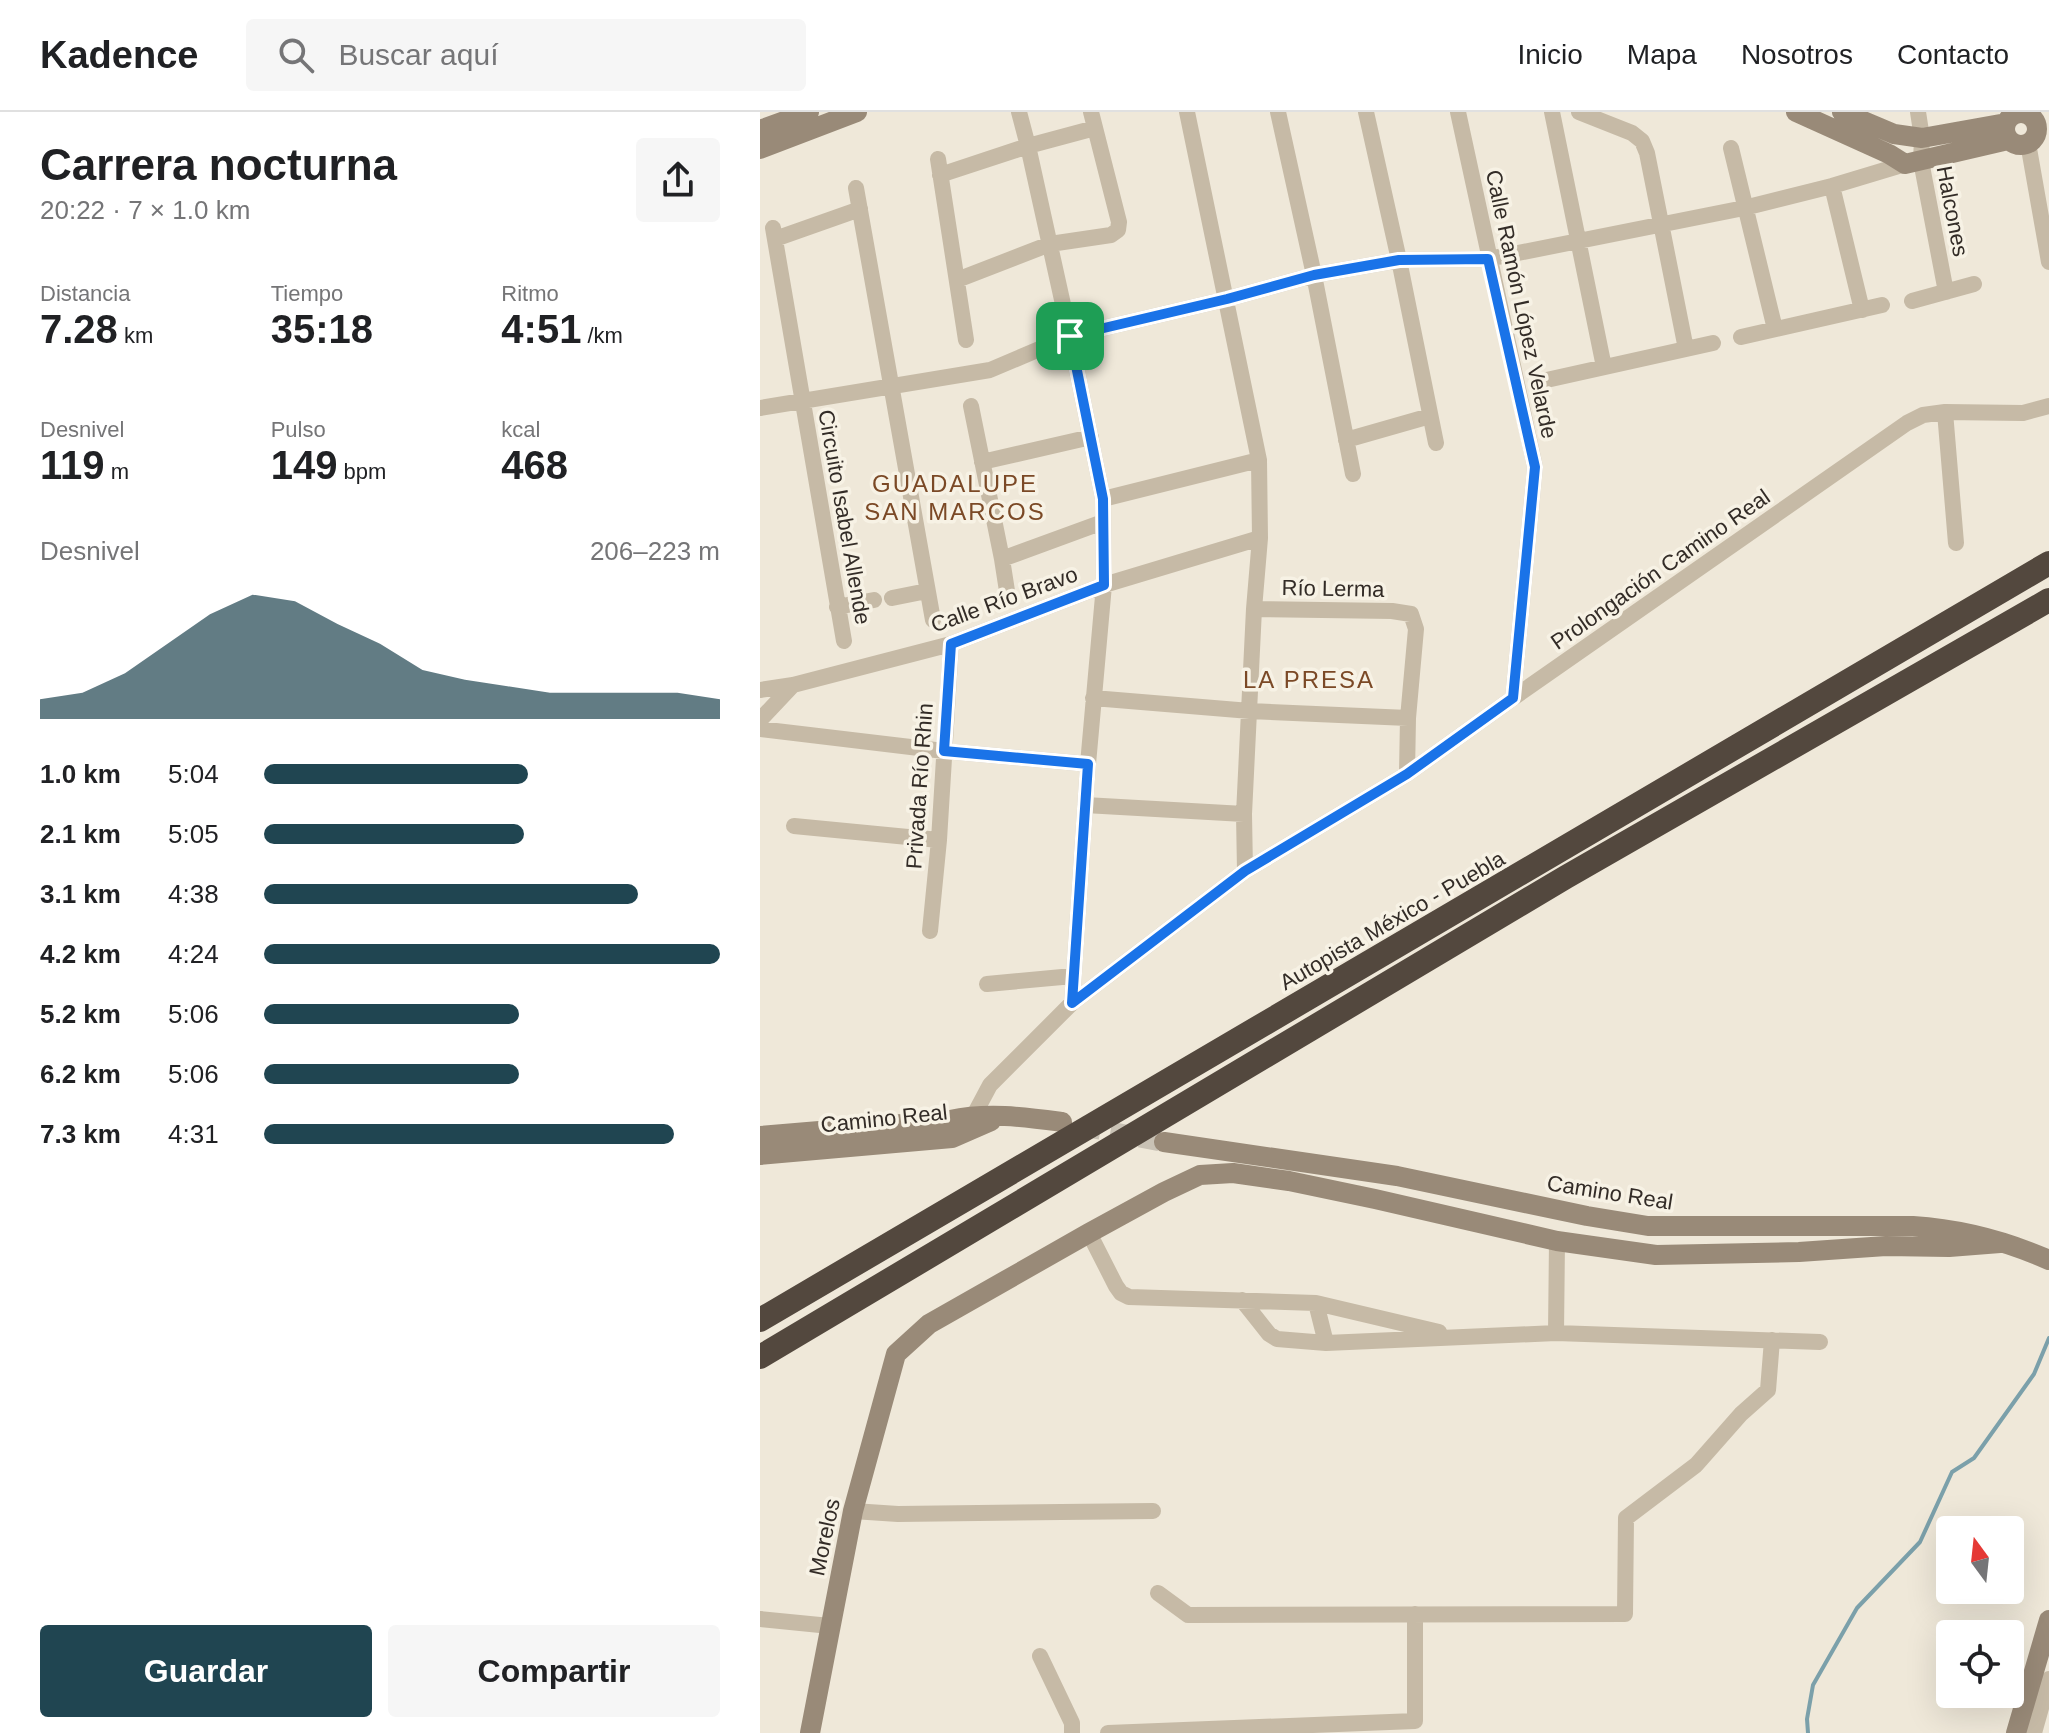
<!DOCTYPE html>
<html lang="es">
<meta charset="utf-8">
<style>
:root{--surface:#fff;--page:#f6f6f6;--text:#202124;--muted:#757577;--line:#e0e0e0;--accent:#204551}
body{margin:0;font-family:Helvetica,sans-serif;background:var(--page);color:var(--text);height:100vh;display:flex;flex-direction:column;font-size:30px;white-space:nowrap}
*{box-sizing:border-box;margin:0}
p{font-size:26px;color:var(--muted)}
.icon{flex:none;width:44px;height:44px;fill:none;stroke:currentColor;stroke-width:2;stroke-linecap:round;stroke-linejoin:round}
.map{position:relative;flex:1;overflow:hidden}
.details{display:flex;flex-direction:column;background:var(--surface);width:760px}
.details>*{flex:none}
.needle{width:52px;rotate:345deg}
.buttons{position:absolute;left:1176px;top:1404px;display:grid;gap:16px}
.buttons a{display:grid;place-items:center;width:88px;height:88px;border-radius:8px;background:var(--surface);box-shadow:0 8px 32px #0002;font-size:40px}
.pin{position:absolute;display:grid;place-items:center;width:68px;height:68px;color:#fff;margin:-34px;border-radius:16px;box-shadow:0 4px 12px #0006}
.round{display:grid;place-items:center;flex:none;width:84px;height:84px;border-radius:8px;background:var(--page)}
.head{display:flex;align-items:center;justify-content:space-between;height:136px;padding:0 40px}
h1{font-size:44px;font-weight:800;line-height:60px}
.figures{display:grid;grid-template-columns:repeat(3,1fr);gap:12px;height:136px;padding:8px 40px}
.figures div{display:grid;align-content:center}
.figures b{font-size:40px;font-weight:800}
.figures small{font-size:22px;font-weight:400}
.figures p{font-size:22px}
.chart{height:224px;padding:16px 40px}
.chart p{display:flex;justify-content:space-between}
.chart svg{width:100%;height:144px;margin-top:8px;fill:var(--accent);opacity:.7}
.primary-button{display:flex;gap:16px;margin-top:auto;padding:16px 40px}
.primary-button a{flex:1;height:92px;border-radius:8px;background:var(--accent);color:#fff;font-size:32px;font-weight:800;line-height:92px;text-align:center}
.primary-button a+a{background:var(--page);color:var(--text)}
ul{padding:0 40px;list-style:none;font-size:26px}
li{display:grid;grid-template-columns:128px 96px 1fr;align-items:center;height:60px}
li i{height:20px;border-radius:10px;background:var(--accent)}
header{display:flex;align-items:center;gap:48px;box-sizing:border-box;height:112px;padding:0 40px;background:var(--surface);border-bottom:2px solid var(--line)}
header strong{font-size:38px}
nav{display:flex;gap:44px;margin-inline-start:auto;font-size:28px}
.search{width:560px;height:72px;background:var(--page);display:flex;align-items:center;gap:20px;box-sizing:border-box;padding:0 28px;border-radius:8px;color:var(--muted);font-size:30px}
main{display:flex;flex:1;min-height:0}
.map>svg:first-child{display:block}
</style>
<header>
<strong>Kadence</strong>
<div class="search"><svg class="icon" aria-label="search" viewBox="0 0 24 24"><circle cx="10" cy="10" r="6"/><path d="M15 15l6 6"/></svg>Buscar aquí</div>
<nav><a>Inicio</a><a>Mapa</a><a>Nosotros</a><a>Contacto</a></nav>
</header>
<main>
<section class="details">
<div class="head"><div><h1>Carrera nocturna</h1><p>20:22 · 7 × 1.0 km</p></div><a class="round"><svg class="icon" aria-label="share" viewBox="0 0 24 24"><path d="M12 15V3M7 8l5-5 5 5M5 13v7h14v-7"/></svg></a></div>
<div class="figures">
<div><p>Distancia</p><b>7.28<small> km</small></b></div>
<div><p>Tiempo</p><b>35:18</b></div>
<div><p>Ritmo</p><b>4:51<small> /km</small></b></div>
</div>
<div class="figures">
<div><p>Desnivel</p><b>119<small> m</small></b></div>
<div><p>Pulso</p><b>149<small> bpm</small></b></div>
<div><p>kcal</p><b>468</b></div>
</div>
<div class="chart"><p><span>Desnivel</span>206–223 m</p>
<svg viewBox="0 0 160 44" preserveAspectRatio="none"><path d="M0 44V38L10 36L20 30L30 21L40 12L50 6L60 8L70 15L80 21L90 29L100 32L110 34L120 36L130 36L140 36L150 36L160 38V44z"/></svg>
</div>
<ul>
<li><b>1.0 km</b>5:04<i style="width:58%"></i></li>
<li><b>2.1 km</b>5:05<i style="width:57%"></i></li>
<li><b>3.1 km</b>4:38<i style="width:82%"></i></li>
<li><b>4.2 km</b>4:24<i style="width:100%"></i></li>
<li><b>5.2 km</b>5:06<i style="width:56%"></i></li>
<li><b>6.2 km</b>5:06<i style="width:56%"></i></li>
<li><b>7.3 km</b>4:31<i style="width:90%"></i></li>
</ul>
<div class="primary-button"><a>Guardar</a><a>Compartir</a></div>
</section>
<div class="map">
<svg width="1289" height="1621" viewBox="0 0 1289 1621">
<rect width="100%" height="100%" fill="#efe8d9"/>
<g fill="none" stroke-linecap="round" stroke-linejoin="round">
<path stroke="#7ba0aa" stroke-width="4" d="M1048,1621L1047,1607L1053,1573L1097,1496L1160,1430L1192,1360L1214,1346L1274,1262L1289,1226"/>
<path stroke="#c9c2b5" stroke-width="20" stroke-dasharray="20 10" stroke-linecap="butt" d="M321,1014L404,1030"/>
<path stroke="#c6baa6" stroke-width="16" d="M259,0L268,34L310,224L343,387L344,473L328,652L312,891
M427,0L499,348L500,426L494,497L484,702L485,759
M518,0L554,163L593,362
M606,0L639,148L676,331
M698,0L775,355L753,586
M792,0L844,255
M819,0L872,21L882,29L887,41L926,237
M1158,0L1162,26L1161,49L1186,180
M1263,0V1
M1268,31L1289,150
M971,36L1015,217
M178,47L206,228
M180,63L268,34L335,16
M1072,74L1102,198
M96,76L173,508
M13,116L84,529
M15,127L100,97
M197,168L290,132L351,123L358,118L359,110L331,0
M1152,189L1214,172
M981,225L1122,193
M782,269L953,231
M211,294L242,447L247,479
M0,296L230,258L310,224L467,187L554,163L639,148L728,147L984,96L1072,74L1145,52
M1185,300L1196,431
M586,328L670,304
M222,350L331,325
M343,387L499,348
M242,447L343,410
M132,486L167,479
M77,495L114,488
M494,497L632,499L651,502L656,517L648,606L647,662
M0,578L33,573L191,532L344,473L500,426
M333,586L490,599L648,606
M0,608L33,573
M0,617L184,639L328,652
M325,693L484,702
M34,714L179,728
M170,819L179,728L191,532
M227,872L313,864
M215,1013L214,1003L230,973L312,891L485,759L647,662L753,586L1147,311L1163,303L1185,300L1263,301L1289,294
M329,1121L356,1174L361,1181L369,1185L556,1191L679,1220
M482,1188L509,1222L517,1227L566,1231L796,1221L1060,1230
M556,1191L566,1231
M796,1221L797,1129
M93,1399L138,1402L393,1399
M398,1481L428,1503L865,1502L866,1406L936,1353L981,1302L1008,1278L1012,1228
M0,1507L70,1514
M280,1544L312,1611V1621
M348,1621L655,1609V1502
M1274,1621L1289,1567"/>
<path stroke="#998a78" stroke-width="20" d="M1036,0L1129,42L1145,52L1248,28
M1082,0L1134,22L1162,26L1246,11
M1245 17a16 16 0 1 1 32 0a16 16 0 1 1-32 0Z
M0,18L49,0
M0,37L97,0
M0,1024L190,1008C228,1000 264,1005 302,1010
M404,1030L637,1064L827,1104L888,1114H1153C1199,1117 1246,1129 1289,1148
M0,1043L192,1026L231,1009
M50,1621L93,1399L136,1242L169,1212L329,1121L404,1080L440,1063L473,1061L529,1069L615,1087L797,1129L896,1143L1039,1140L1126,1134L1189,1135L1240,1131
M1256,1621L1289,1508"/>
<path stroke="#53483e" stroke-width="24" d="M0,1208L1289,451
M0,1245L806,765L1289,488"/>
</g>
<g fill="none" stroke-linecap="round" stroke-linejoin="round">
<g stroke="#fff" stroke-width="16">
<path id="route" d="M728,147L775,355L753,586L647,662L485,759L312,891L328,652L184,639L191,532L344,473L343,387L310,224L467,187L554,163L639,148Z"/>
</g>
<use href="#route" stroke="#1a73e8" stroke-width="10"/>
</g>
<g text-anchor="middle" stroke-width="7" stroke-linejoin="round" paint-order="stroke">
<g font-size="22" fill="#332c27" stroke="#f7f2e5">
<text transform="translate(1193 99) rotate(79)" y="8">Halcones</text>
<text transform="translate(762 192) rotate(78)" y="8">Calle Ramón López Velarde</text>
<text transform="translate(85 405) rotate(80)" y="8">Circuito Isabel Allende</text>
<text transform="translate(900 457) rotate(-35)" y="8">Prolongación Camino Real</text>
<text transform="translate(573 476) rotate(1)" y="8">Río Lerma</text>
<text transform="translate(244 487) rotate(-20)" y="8">Calle Río Bravo</text>
<text transform="translate(159 674) rotate(-86)" y="8">Privada Río Rhin</text>
<text transform="translate(632 808) rotate(-30)" y="8">Autopista México - Puebla</text>
<text transform="translate(124 1006) rotate(-6)" y="8">Camino Real</text>
<text transform="translate(850 1080) rotate(9)" y="8">Camino Real</text>
<text transform="translate(64 1425) rotate(-78)" y="8">Morelos</text>
</g>
<g font-size="24" letter-spacing="2" fill="#7b4926" stroke="#f7f2e5">
<text x="195" y="380">GUADALUPE<tspan x="195" dy="28">SAN MARCOS</tspan></text>
<text x="549" y="576">LA PRESA</text>
</g>
</g>
</svg>
<div class="buttons">
<a><svg class="needle" viewBox="-14 -14 28 28"><path d="M0-13l5 13h-10z" fill="#e53935"/><path d="M0 13l5-13h-10z" fill="#757577"/></svg></a>
<a><svg class="icon" aria-label="locate" viewBox="0 0 24 24"><circle cx="12" cy="12" r="6"/><path d="M12 2v4M12 18v4M2 12h4M18 12h4"/></svg></a>
</div>
<div class="pin" style="left:310px;top:224px;background:#1e9e55"><svg class="icon" aria-label="arrive" viewBox="0 0 24 24"><path d="M6 21V4h12l-3 4 3 4H6"/></svg></div>
</div>
</main>
